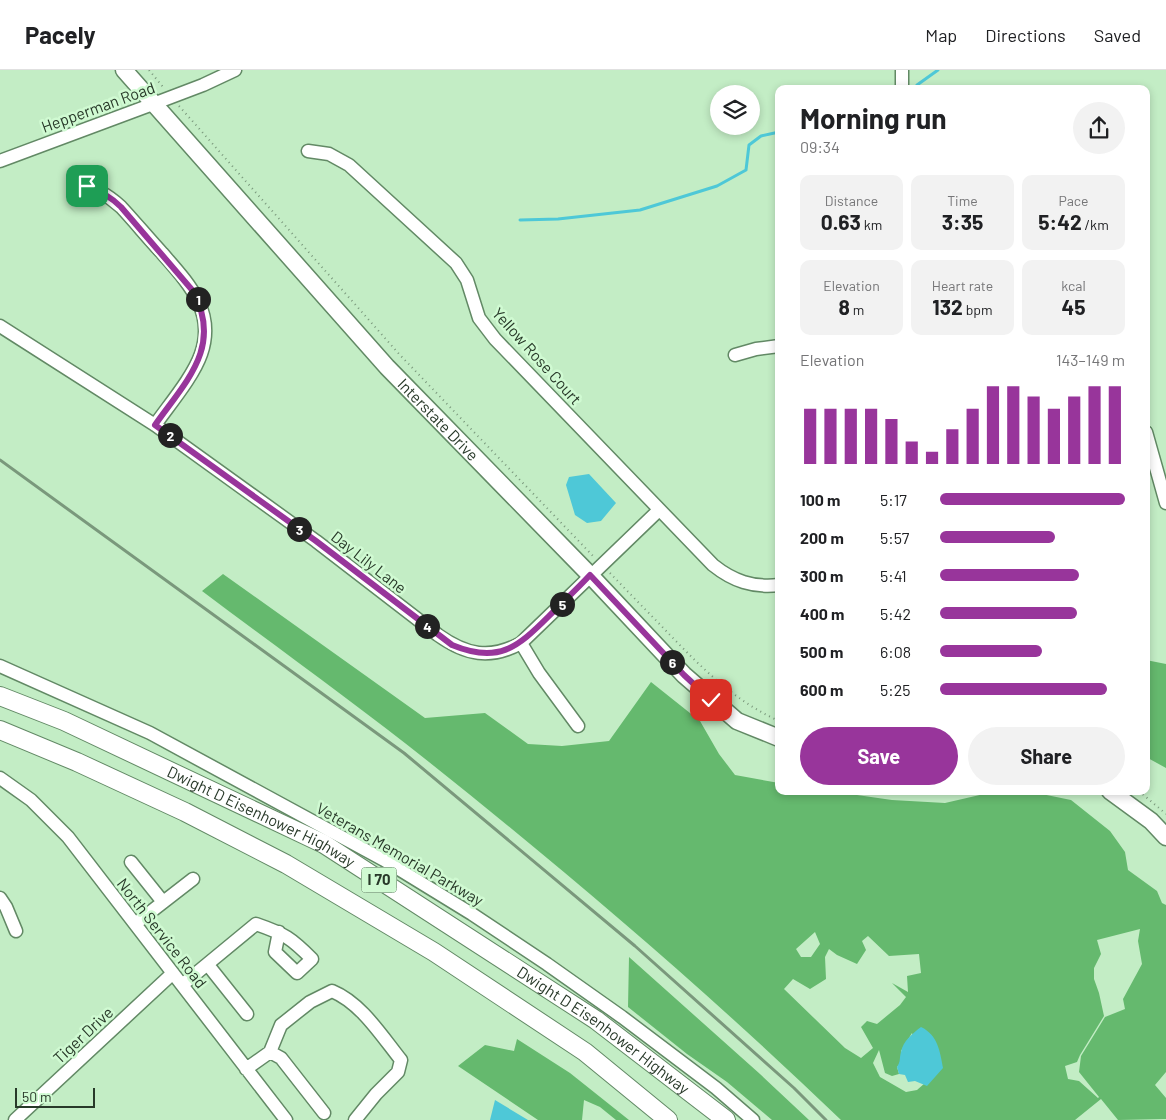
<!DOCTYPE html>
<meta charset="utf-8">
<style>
:root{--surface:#fff;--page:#f2f2f2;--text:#202124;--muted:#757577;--line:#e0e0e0;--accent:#98359b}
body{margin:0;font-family:Barlow,sans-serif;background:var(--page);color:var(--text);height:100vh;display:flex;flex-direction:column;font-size:19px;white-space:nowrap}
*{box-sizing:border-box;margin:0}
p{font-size:16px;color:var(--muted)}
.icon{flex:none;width:28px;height:28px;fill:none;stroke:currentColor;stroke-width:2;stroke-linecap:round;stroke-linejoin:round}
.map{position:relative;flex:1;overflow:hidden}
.drawer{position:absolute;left:775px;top:15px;width:375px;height:710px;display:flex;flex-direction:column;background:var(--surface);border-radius:10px;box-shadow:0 2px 8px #0003}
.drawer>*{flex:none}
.fabs{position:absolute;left:710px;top:15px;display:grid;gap:10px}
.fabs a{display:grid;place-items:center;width:50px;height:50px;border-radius:50%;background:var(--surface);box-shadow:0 2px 8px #0003;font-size:25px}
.scale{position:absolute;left:15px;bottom:12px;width:80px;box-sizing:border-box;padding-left:5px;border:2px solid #283929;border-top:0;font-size:14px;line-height:18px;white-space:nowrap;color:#283929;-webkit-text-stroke:4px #d0fad2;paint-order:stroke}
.pin{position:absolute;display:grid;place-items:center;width:42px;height:42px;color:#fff;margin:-21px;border-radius:10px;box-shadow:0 2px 8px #0006}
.km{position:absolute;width:25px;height:25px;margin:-12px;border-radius:50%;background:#222;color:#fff;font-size:14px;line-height:25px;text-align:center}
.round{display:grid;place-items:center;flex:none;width:52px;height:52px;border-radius:26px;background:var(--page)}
.overview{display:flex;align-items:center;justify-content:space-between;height:85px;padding:0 25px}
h1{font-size:28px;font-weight:700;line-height:38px}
.stats{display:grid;grid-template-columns:repeat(3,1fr);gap:8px;height:85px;padding:5px 25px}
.stats div{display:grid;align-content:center;border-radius:10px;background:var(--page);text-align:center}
.stats b{font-size:21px;font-weight:700}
.stats small{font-size:14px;font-weight:400}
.stats p{font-size:14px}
.chart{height:140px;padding:10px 25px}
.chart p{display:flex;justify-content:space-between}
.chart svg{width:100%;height:90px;margin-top:5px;stroke:var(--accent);stroke-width:6}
.primary-button{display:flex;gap:10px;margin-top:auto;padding:10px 25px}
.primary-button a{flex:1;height:58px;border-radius:30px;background:var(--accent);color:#fff;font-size:20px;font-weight:700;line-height:58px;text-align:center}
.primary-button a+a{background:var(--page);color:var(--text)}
ul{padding:0 25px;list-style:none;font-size:16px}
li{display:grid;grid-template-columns:80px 60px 1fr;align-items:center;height:38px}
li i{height:12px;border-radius:6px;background:var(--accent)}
header{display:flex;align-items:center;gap:30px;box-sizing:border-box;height:70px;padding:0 25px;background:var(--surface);border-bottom:1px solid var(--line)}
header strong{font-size:24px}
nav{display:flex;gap:28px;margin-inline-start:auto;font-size:18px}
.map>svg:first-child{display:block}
</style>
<header>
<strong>Pacely</strong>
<nav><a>Map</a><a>Directions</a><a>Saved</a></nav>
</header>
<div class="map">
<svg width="1166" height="1050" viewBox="0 0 1166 1050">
<rect width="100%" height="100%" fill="#c3edc5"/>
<path fill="#65b96e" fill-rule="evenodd" d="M223,504L425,648L485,643L528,674L562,676L609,671L651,612L700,651L719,684L735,705L779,713V721H829L892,730L945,733L984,724L1027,721L1071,730L1110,761L1125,782L1128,800L1157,821L1162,833L1166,835V1002L1155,1015L1166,1028V1049L1118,1050L1101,1029L1075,1050H841C710,924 571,805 429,692C355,633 278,578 202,521ZM1140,859L1138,871L1142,894L1123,929L1125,939L1105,947L1081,986L1079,1002L1099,1027L1098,1028L1079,1011L1068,1009L1065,996L1077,992L1080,985L1104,946L1099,923L1094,909V898L1101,884L1097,870ZM815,862L820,874L811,887H801L796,879ZM868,866L889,886L919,884L921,903L907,906L908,922L892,913L906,927L900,935L877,954L867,951L861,957L873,978L861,988L845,978L784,919L793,909L810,919L826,909L825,887L829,879L837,885L857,894L866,880L862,871ZM912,963L925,1013L917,1020L906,1022L880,1007L873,993L879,980L885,1003L892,1006L899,1004L897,997L901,992V981Z
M1146,590L1166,594V698L1146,687Z
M629,887L760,1004L809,1050H772L727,1012L687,984L628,937Z
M517,969L570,1003L629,1050H616L600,1037L584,1030L582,1050H538L458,996L485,975L514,981Z"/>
<path fill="#4ec8d7" d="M589,404L616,433L601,451L587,453L575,445L566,415L569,407Z
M921,957C938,965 940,982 943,998L927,1016L915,1011L908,1012L905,1005L899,1004L897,997C901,991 899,989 901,982C903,971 913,963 921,957Z
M495,1030L528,1050H490Z"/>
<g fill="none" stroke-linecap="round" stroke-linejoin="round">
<path stroke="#4ec8d7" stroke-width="3" d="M917,15L938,0
M520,150L558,149L640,140L717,116L746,100L749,75L761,66L779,62"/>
<g stroke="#628965" stroke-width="15">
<path id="minor" d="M902,19V0
M308,81L329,84L349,95L456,193L467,210L479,248L495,269L713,495C733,511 753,518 779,515
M0,91L153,34L203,15L235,0
M77,114C95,117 108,125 121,137C135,152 148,168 162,183C188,213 216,241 201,284C193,307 169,335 155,355
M0,256L155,355L316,471L438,565C466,585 490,590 521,573L659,440
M735,285L756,279L779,276
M1146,362L1166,433
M521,573L539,603L578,656
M0,596L150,663L384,790L472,844L547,894L622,947L716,1018L753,1050
M0,708L31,730L68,767L286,1050
M131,792L163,832
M0,828L6,837L16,861
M135,854L193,809
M208,895L247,944
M182,915L256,854C285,864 291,868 312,889L297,903L275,882L279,862
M270,982L281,988L324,1043
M246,999L270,982L281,955L310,932L332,921C361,933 381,965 401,990L398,1002L376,1024L355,1050
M15,1050L173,903"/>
</g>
<g stroke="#628965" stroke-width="19">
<g id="major">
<path id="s1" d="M124,0L387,297L590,505L684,605L737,651L779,668"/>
<path d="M1110,721L1151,751L1166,767"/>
</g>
</g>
<g stroke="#628965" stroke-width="20">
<g id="highway">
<path id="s2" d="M0,626L64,651L324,774L596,950L726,1050"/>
<path d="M0,660L77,692L185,742L286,794L434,882L585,982L668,1050"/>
</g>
</g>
<path stroke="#79977b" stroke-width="2" stroke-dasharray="1 4" stroke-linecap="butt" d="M149,0L163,17
M179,36L400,285L594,487
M610,503C630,524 651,545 671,566C704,600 735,631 779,651
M1139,721L1166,744"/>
<use href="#minor" stroke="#fff" stroke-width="12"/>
<use href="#major" stroke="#fff" stroke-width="16"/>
<use href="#highway" stroke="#fff" stroke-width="18"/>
<path stroke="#7a987c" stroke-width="3" d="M0,390L404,683L635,876L794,1018L826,1050"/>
</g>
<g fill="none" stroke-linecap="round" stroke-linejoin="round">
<g stroke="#fff" stroke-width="10">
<path id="route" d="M87,116C101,121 111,127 121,137L193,221C223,277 186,311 155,355L316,471L452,575C498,594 517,578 549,546C563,532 577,519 590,505L684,605L711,630"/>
</g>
<use href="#route" stroke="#98359b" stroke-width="6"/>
</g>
<g text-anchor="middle" stroke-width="5" stroke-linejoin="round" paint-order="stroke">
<rect fill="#d0fad2" stroke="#5a735c" stroke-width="1" x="361.5" y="797.5" width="35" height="25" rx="4"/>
<g font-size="15" font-weight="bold" fill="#283929">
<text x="379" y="815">I 70</text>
</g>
<g font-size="16" fill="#283929" stroke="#d0fad2">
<text transform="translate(98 37) rotate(-20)" y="6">Hepperman Road</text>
<text transform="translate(537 286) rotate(48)" y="6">Yellow Rose Court</text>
<text dy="6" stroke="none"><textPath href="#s1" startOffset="470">Interstate Drive</textPath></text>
<text transform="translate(369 492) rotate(38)" y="6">Day Lily Lane</text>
<text dy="6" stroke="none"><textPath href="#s2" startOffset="288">Dwight D Eisenhower Highway</textPath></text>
<text transform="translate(400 784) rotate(30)" y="6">Veterans Memorial Parkway</text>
<text transform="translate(162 863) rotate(52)" y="6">North Service Road</text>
<text dy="6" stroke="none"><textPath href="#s2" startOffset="692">Dwight D Eisenhower Highway</textPath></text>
<text transform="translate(83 965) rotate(-43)" y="6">Tiger Drive</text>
</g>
</g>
</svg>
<div class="fabs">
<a><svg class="icon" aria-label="layers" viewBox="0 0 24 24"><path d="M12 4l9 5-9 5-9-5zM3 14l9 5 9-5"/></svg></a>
</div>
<div class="scale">50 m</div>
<div class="pin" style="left:87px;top:116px;background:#1e9e55"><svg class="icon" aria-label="arrive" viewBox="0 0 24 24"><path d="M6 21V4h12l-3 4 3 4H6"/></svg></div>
<div class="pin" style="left:711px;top:630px;background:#d93025"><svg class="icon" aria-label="check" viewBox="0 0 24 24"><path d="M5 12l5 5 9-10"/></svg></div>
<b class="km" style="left:198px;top:229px">1</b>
<b class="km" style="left:170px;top:365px">2</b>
<b class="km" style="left:299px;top:459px">3</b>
<b class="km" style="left:427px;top:556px">4</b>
<b class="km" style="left:562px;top:534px">5</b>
<b class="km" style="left:672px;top:592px">6</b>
<section class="drawer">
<div class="overview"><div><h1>Morning run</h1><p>09:34</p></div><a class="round"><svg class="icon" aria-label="share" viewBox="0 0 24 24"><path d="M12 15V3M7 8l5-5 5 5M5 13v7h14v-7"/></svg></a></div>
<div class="stats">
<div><p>Distance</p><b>0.63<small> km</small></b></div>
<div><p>Time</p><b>3:35</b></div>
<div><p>Pace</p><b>5:42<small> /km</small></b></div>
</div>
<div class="stats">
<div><p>Elevation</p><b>8<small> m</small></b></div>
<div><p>Heart rate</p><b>132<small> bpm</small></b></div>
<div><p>kcal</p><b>45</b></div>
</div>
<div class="chart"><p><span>Elevation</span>143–149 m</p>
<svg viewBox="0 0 160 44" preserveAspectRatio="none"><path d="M5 44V17M15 44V17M25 44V17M35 44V17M45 44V22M55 44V33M65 44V38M75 44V27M85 44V17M95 44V6M105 44V6M115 44V11M125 44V17M135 44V11M145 44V6M155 44V6"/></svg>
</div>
<ul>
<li><b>100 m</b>5:17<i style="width:100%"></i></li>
<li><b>200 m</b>5:57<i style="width:62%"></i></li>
<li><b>300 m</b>5:41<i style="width:75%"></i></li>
<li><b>400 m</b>5:42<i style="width:74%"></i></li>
<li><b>500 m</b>6:08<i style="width:55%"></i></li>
<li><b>600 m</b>5:25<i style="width:90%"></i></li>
</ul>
<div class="primary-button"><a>Save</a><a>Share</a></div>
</section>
</div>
